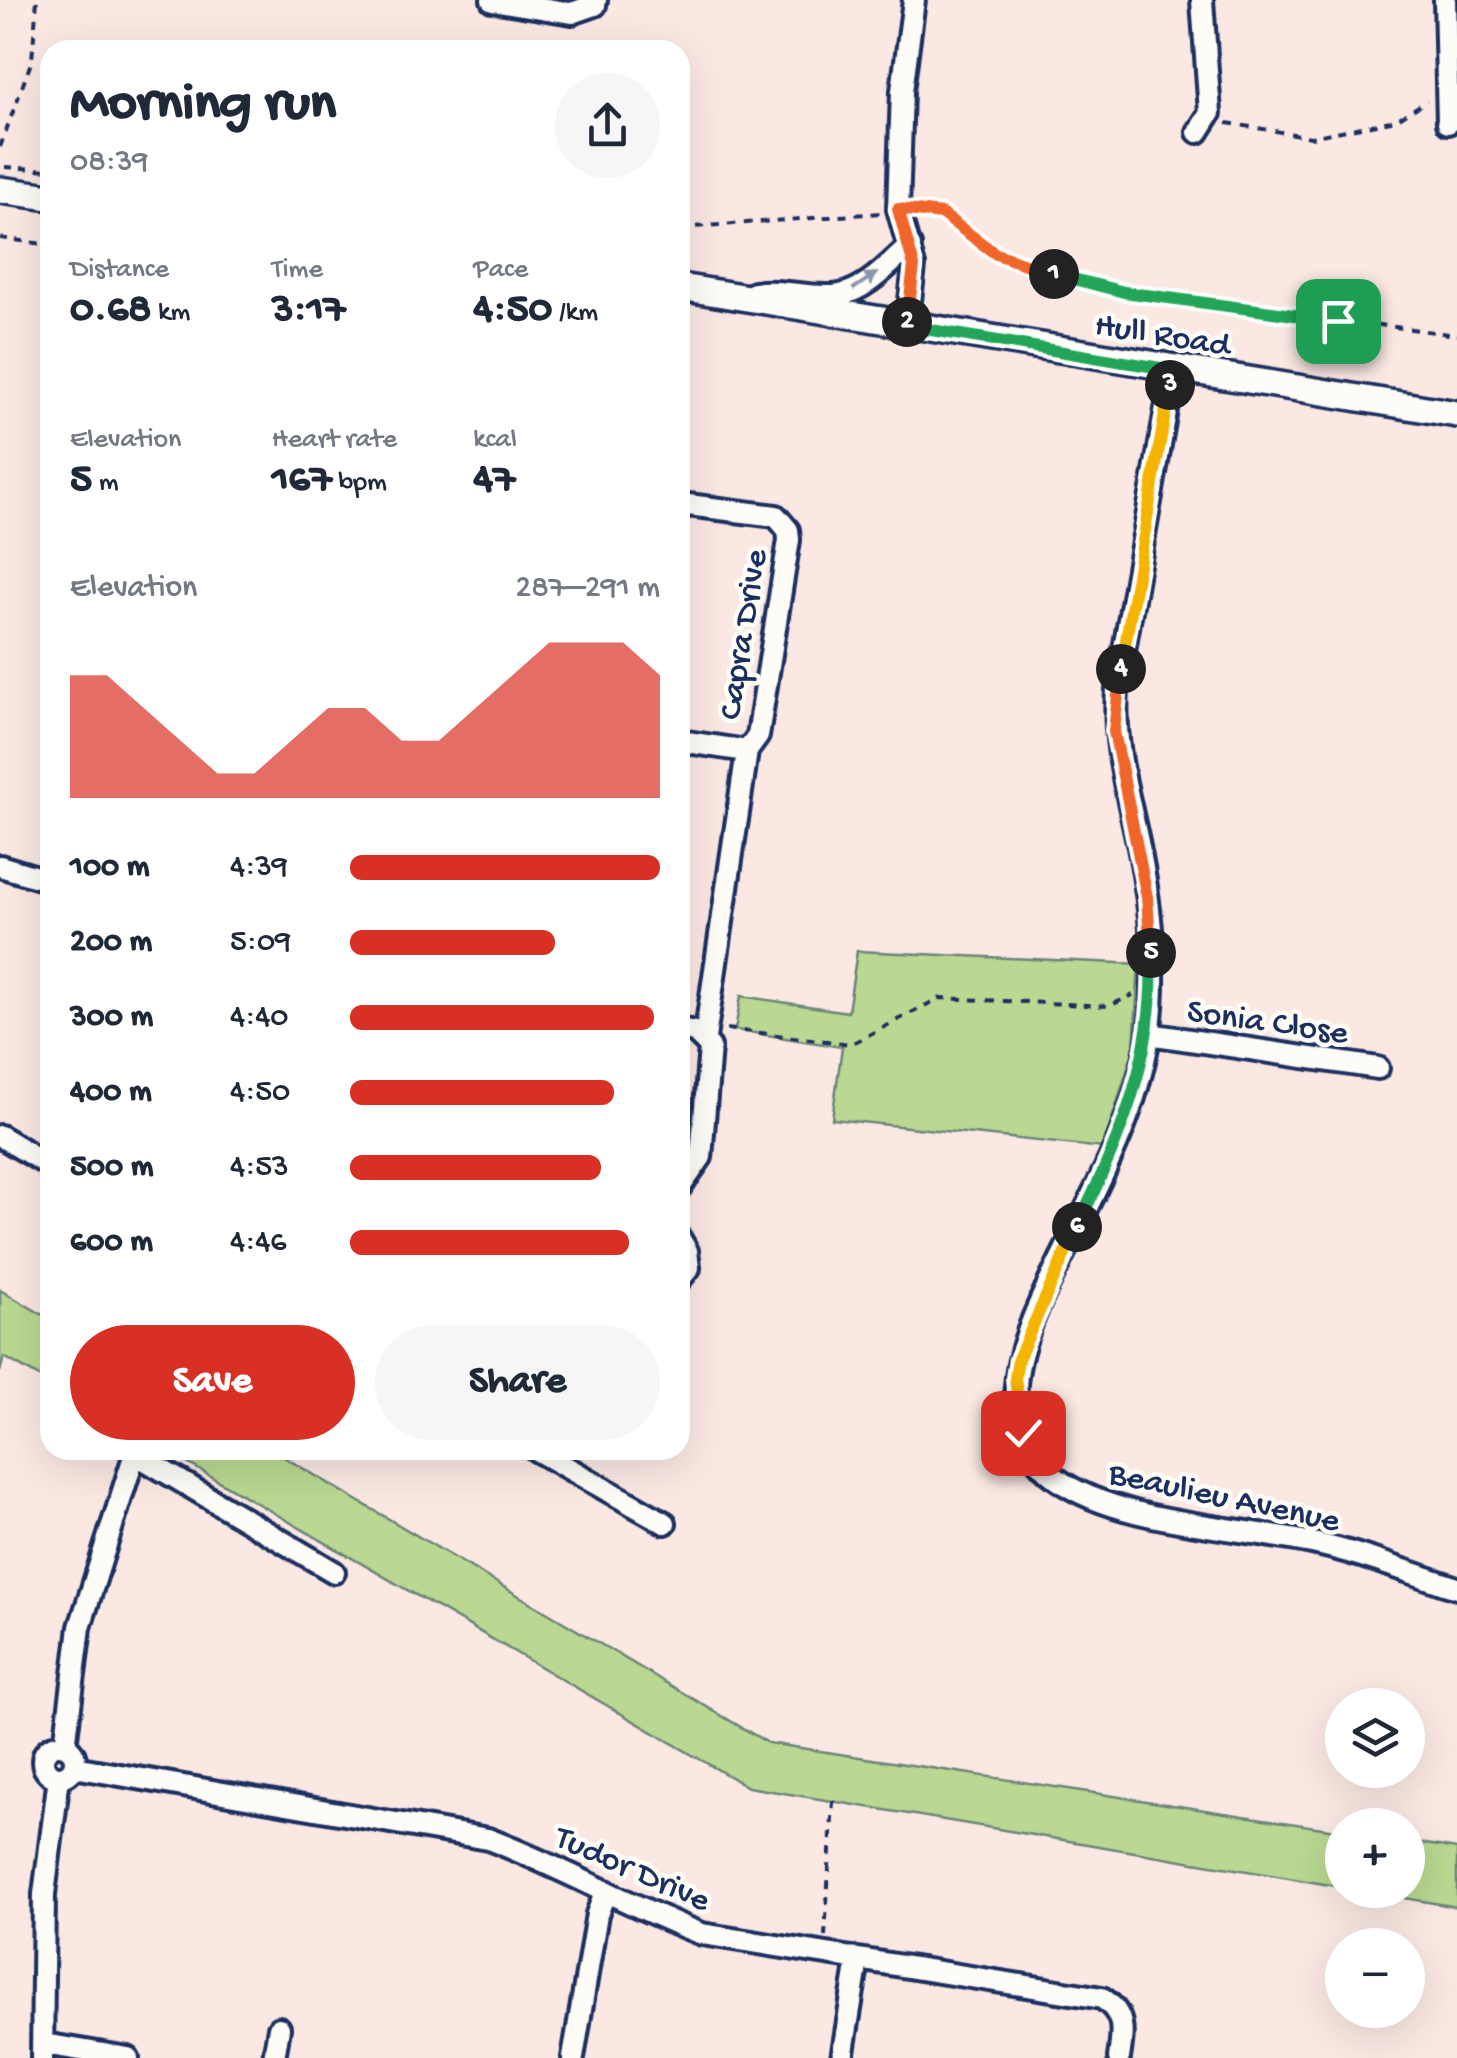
<!DOCTYPE html>
<meta charset="utf-8">
<style>
:root{--surface:#fff;--page:#f6f6f7;--text:#1f2937;--muted:#747a83;--accent:#d93025}
body{margin:0;font-family:"Gochi Hand",sans-serif;background:var(--page);color:var(--text);height:100vh;display:flex;flex-direction:column;font-size:38px;white-space:nowrap}
*{box-sizing:border-box;margin:0}
p{font-size:32px;color:var(--muted)}
.icon{flex:none;width:55px;height:55px;fill:none;stroke:currentColor;stroke-width:2;stroke-linecap:round;stroke-linejoin:round}
.map{position:relative;flex:1;overflow:hidden}
.panel{position:absolute;left:40px;top:40px;width:650px;height:1420px;display:flex;flex-direction:column;background:var(--surface);border-radius:30px;box-shadow:0 10px 40px #0002}
.panel>*{flex:none}
.buttons{position:absolute;left:1325px;top:1688px;display:grid;gap:20px}
.buttons a{display:grid;place-items:center;width:100px;height:100px;border-radius:50%;background:var(--surface);box-shadow:0 10px 40px #0002;font-size:50px}
.pin{position:absolute;display:grid;place-items:center;width:85px;height:85px;color:#fff;margin:-42px;border-radius:20px;box-shadow:0 5px 15px #0006}
.km{position:absolute;width:50px;height:50px;margin:-25px;border-radius:50%;background:#222;color:#fff;font-size:28px;line-height:50px;text-align:center}
.round{display:grid;place-items:center;flex:none;width:105px;height:105px;border-radius:52px;background:var(--page)}
.summary{display:flex;align-items:center;justify-content:space-between;height:170px;padding:0 30px}
h1{font-size:55px;font-weight:700;line-height:75px}
.metrics{display:grid;grid-template-columns:repeat(3,1fr);gap:15px;height:170px;padding:10px 30px}
.metrics div{display:grid;align-content:center}
.metrics b{font-size:42px;font-weight:700}
.metrics small{font-size:28px;font-weight:400}
.metrics p{font-size:28px}
.chart{height:280px;padding:20px 30px}
.chart p{display:flex;justify-content:space-between}
.chart svg{width:100%;height:180px;margin-top:10px;fill:var(--accent);opacity:.7}
.action{display:flex;gap:20px;margin-top:auto;padding:20px 30px}
.action a{flex:1;height:115px;border-radius:60px;background:var(--accent);color:#fff;font-size:40px;font-weight:700;line-height:115px;text-align:center}
.action a+a{background:var(--page);color:var(--text)}
ul{padding:0 30px;list-style:none;font-size:32px}
li{display:grid;grid-template-columns:160px 120px 1fr;align-items:center;height:75px}
li i{height:25px;border-radius:12px;background:var(--accent)}
.map>svg:first-child{display:block}
</style>
<div class="map">
<svg width="1457" height="2058" viewBox="0 0 1457 2058">
<rect width="100%" height="100%" fill="#fbe8e3"/>
<filter id="ink" filterUnits="userSpaceOnUse"><feTurbulence type="fractalNoise" baseFrequency=".01" numOctaves="2"/><feDisplacementMap in="SourceGraphic" scale="20" xChannelSelector="R" yChannelSelector="G"/><feConvolveMatrix kernelMatrix="1 2 1 2 8 2 1 2 1" color-interpolation-filters="sRGB"/></filter>
<g filter="url(#ink)">
<path fill="#bad891" stroke="#6a8478" stroke-width="2.5" d="M857,951L1139,964L1134,1048L1103,1148L832,1119L842,1047L735,1030L741,996L848,1012Z
M0,1290L50,1319V1383L4,1357L0,1372Z
M165,1450H272L768,1743L1342,1831V1887L748,1787Z
M1408,1841L1457,1849V1907L1358,1890H1408Z"/>
<g fill="none" stroke-linecap="round" stroke-linejoin="round">
<g stroke="#1b2f5e" stroke-width="28">
<path id="minor" d="M492,0L572,13L595,5L596,0
M1445,0L1448,123
M1198,132L1210,113L1202,0
M754,293C783,288 811,300 840,295C867,290 890,263 910,246
M907,326L914,266L898,209L902,91L914,0
M1173,370L1117,690C1113,747 1128,792 1139,847C1151,907 1158,974 1149,1035C1134,1132 1081,1213 1041,1300C938,1525 1169,1513 1312,1543C1361,1553 1410,1573 1457,1588
M680,504L776,516L788,530L789,540L758,736L747,751L705,1038
M680,741L747,751
M0,866L50,881
M680,1029L695,1032L710,1047L701,1157L680,1187
M1149,1034L1378,1068
M0,1136L50,1166
M680,1239L687,1251L689,1268L680,1279
M536,1450L665,1523
M135,1454L334,1572
M43 1761a16 16 0 1 1 32 0a16 16 0 1 1-32 0Z
M65,1746L80,1627L136,1450
M74,1767L488,1839C562,1867 629,1906 702,1934L1102,1998C1126,2014 1123,2031 1119,2058
M44,2044L128,2058
M42,2058L44,1894L59,1777
M274,2058L279,2028
M573,2058L597,1914L606,1891
M842,2058L858,1960"/>
</g>
<g stroke="#1b2f5e" stroke-width="32">
<path id="major" d="M0,190L50,197
M680,287L1457,414"/>
</g>
<path stroke="#1b2f5e" stroke-width="4" stroke-dasharray="8 8" stroke-linecap="butt" d="M1227,123L1311,137L1396,120L1427,101
M0,147L32,60L37,0
M5,167L50,170
M919,211L942,213L996,254L1030,267L1124,292L1457,335
M680,228L880,213
M0,238L50,245
M727,1029L851,1044L940,998L1109,1006L1133,995
M825,1936L833,1801"/>
<use href="#minor" stroke="#fdfcf7" stroke-width="20"/>
<use href="#major" stroke="#fdfcf7" stroke-width="25"/>
</g>
<defs><path id="oneway-solid" d="M-6-.8H1V-3.2L6.5 0L1 3.2V.8H-6Z" transform="scale(2.5)"/></defs>
<use fill="#8c96aa" href="#oneway-solid" transform="translate(865 281) rotate(-34)"/>
</g>
<g fill="none" stroke-linecap="round" stroke-linejoin="round" filter="url(#ink)">
<g stroke="#fff" stroke-width="20">
<path id="split-1" d="M1054,274L1124,292L1338,321"/>
</g>
<g stroke="#fff" stroke-width="20">
<path id="split-2" d="M907,322L914,266L898,209L942,214L996,254L1054,274"/>
</g>
<g stroke="#fff" stroke-width="20">
<path id="split-3" d="M907,322V326L1173,370L1170,385"/>
</g>
<g stroke="#fff" stroke-width="20">
<path id="split-4" d="M1121,669L1170,385"/>
</g>
<g stroke="#fff" stroke-width="20">
<path id="split-5" d="M1121,669L1114,731L1147,897L1151,953"/>
</g>
<g stroke="#fff" stroke-width="20">
<path id="split-6" d="M1077,1227C1121,1138 1156,1054 1151,953"/>
</g>
<g stroke="#fff" stroke-width="20">
<path id="split-7" d="M1023,1433L1015,1378L1018,1359L1077,1227"/>
</g>
<use href="#split-1" stroke="#22a559" stroke-width="12"/>
<use href="#split-2" stroke="#f0652b" stroke-width="12"/>
<use href="#split-3" stroke="#22a559" stroke-width="12"/>
<use href="#split-4" stroke="#f5b400" stroke-width="12"/>
<use href="#split-5" stroke="#f0652b" stroke-width="12"/>
<use href="#split-6" stroke="#22a559" stroke-width="12"/>
<use href="#split-7" stroke="#f5b400" stroke-width="12"/>
</g>
<g text-anchor="middle" stroke-width="9" stroke-linejoin="round" paint-order="stroke">
<g font-size="35" fill="#1b2f5e" stroke="#fdfcf7">
<text transform="translate(1163 332) rotate(9)" y="12">Hull Road</text>
<text transform="translate(740 634) rotate(-81)" y="12">Capra Drive</text>
<text transform="translate(1268 1019) rotate(8)" y="12">Sonia Close</text>
<text transform="translate(1225 1494) rotate(12)" y="12">Beaulieu Avenue</text>
<text transform="translate(634 1866) rotate(24)" y="12">Tudor Drive</text>
</g>
</g>
</svg>
<div class="buttons">
<a><svg class="icon" aria-label="layers" viewBox="0 0 24 24"><path d="M12 4l9 5-9 5-9-5zM3 14l9 5 9-5"/></svg></a>
<a>+</a>
<a>−</a>
</div>
<div class="pin" style="left:1338px;top:321px;background:#1e9e55"><svg class="icon" aria-label="arrive" viewBox="0 0 24 24"><path d="M6 21V4h12l-3 4 3 4H6"/></svg></div>
<div class="pin" style="left:1023px;top:1433px;background:#d93025"><svg class="icon" aria-label="check" viewBox="0 0 24 24"><path d="M5 12l5 5 9-10"/></svg></div>
<b class="km" style="left:1054px;top:274px">1</b>
<b class="km" style="left:907px;top:322px">2</b>
<b class="km" style="left:1170px;top:385px">3</b>
<b class="km" style="left:1121px;top:669px">4</b>
<b class="km" style="left:1151px;top:953px">5</b>
<b class="km" style="left:1077px;top:1227px">6</b>
<section class="panel">
<div class="summary"><div><h1>Morning run</h1><p>08:39</p></div><a class="round"><svg class="icon" aria-label="share" viewBox="0 0 24 24"><path d="M12 15V3M7 8l5-5 5 5M5 13v7h14v-7"/></svg></a></div>
<div class="metrics">
<div><p>Distance</p><b>0.68<small> km</small></b></div>
<div><p>Time</p><b>3:17</b></div>
<div><p>Pace</p><b>4:50<small> /km</small></b></div>
</div>
<div class="metrics">
<div><p>Elevation</p><b>5<small> m</small></b></div>
<div><p>Heart rate</p><b>167<small> bpm</small></b></div>
<div><p>kcal</p><b>47</b></div>
</div>
<div class="chart"><p><span>Elevation</span>287–291 m</p>
<svg viewBox="0 0 160 44" preserveAspectRatio="none"><path d="M0 44V14L10 14L20 22L30 30L40 38L50 38L60 30L70 22L80 22L90 30L100 30L110 22L120 14L130 6L140 6L150 6L160 14V44z"/></svg>
</div>
<ul>
<li><b>100 m</b>4:39<i style="width:100%"></i></li>
<li><b>200 m</b>5:09<i style="width:66%"></i></li>
<li><b>300 m</b>4:40<i style="width:98%"></i></li>
<li><b>400 m</b>4:50<i style="width:85%"></i></li>
<li><b>500 m</b>4:53<i style="width:81%"></i></li>
<li><b>600 m</b>4:46<i style="width:90%"></i></li>
</ul>
<div class="action"><a>Save</a><a>Share</a></div>
</section>
</div>
